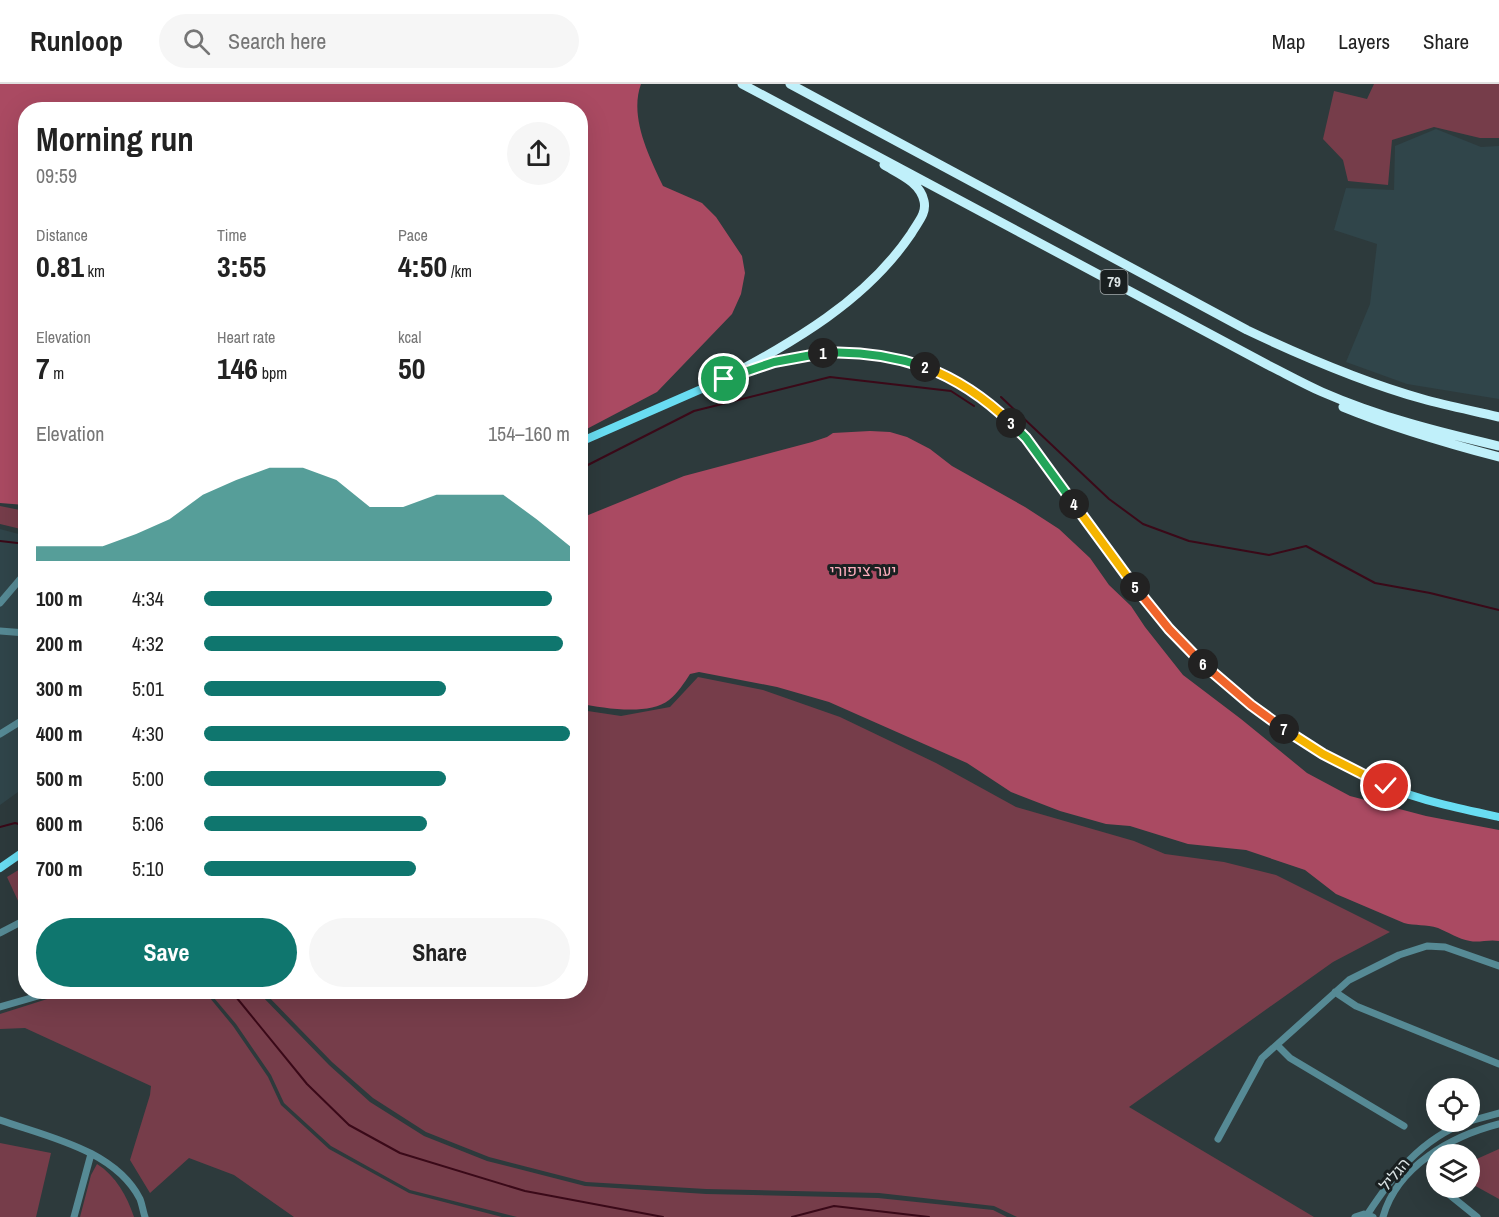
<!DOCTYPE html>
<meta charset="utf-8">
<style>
:root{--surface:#fff;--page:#f6f6f6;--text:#222;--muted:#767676;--line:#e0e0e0;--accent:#0f766e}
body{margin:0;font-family:"Archivo Narrow",Heebo,sans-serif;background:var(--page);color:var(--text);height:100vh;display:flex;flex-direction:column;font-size:22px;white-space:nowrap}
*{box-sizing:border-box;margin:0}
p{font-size:20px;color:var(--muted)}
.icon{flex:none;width:33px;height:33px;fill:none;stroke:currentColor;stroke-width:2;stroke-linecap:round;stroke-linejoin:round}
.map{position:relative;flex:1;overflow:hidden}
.details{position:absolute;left:18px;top:18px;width:570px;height:897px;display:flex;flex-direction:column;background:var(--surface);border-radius:24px;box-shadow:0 6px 24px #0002}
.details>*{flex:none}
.fabs{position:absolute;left:1426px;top:994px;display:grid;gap:12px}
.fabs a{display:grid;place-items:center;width:54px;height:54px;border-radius:50%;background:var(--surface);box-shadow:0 6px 24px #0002;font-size:30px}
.pin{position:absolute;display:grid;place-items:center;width:51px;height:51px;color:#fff;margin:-26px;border:3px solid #fff;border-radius:50%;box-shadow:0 2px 6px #0007}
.km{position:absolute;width:30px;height:30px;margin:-15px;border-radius:50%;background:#222;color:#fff;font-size:16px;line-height:30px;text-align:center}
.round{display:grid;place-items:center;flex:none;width:63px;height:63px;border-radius:32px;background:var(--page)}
.headline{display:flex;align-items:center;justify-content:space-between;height:102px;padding:0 18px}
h1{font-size:33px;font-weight:700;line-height:45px}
.stats{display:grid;grid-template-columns:repeat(3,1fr);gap:9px;height:102px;padding:6px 18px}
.stats div{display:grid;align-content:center}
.stats b{font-size:30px;font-weight:700}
.stats small{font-size:16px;font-weight:400}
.stats p{font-size:16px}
.chart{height:168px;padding:12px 18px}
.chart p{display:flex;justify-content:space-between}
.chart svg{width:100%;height:108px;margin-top:6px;fill:var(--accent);opacity:.7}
.primary-button{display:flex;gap:12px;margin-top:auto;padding:12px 18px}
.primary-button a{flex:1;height:69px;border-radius:36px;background:var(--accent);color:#fff;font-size:24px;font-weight:700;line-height:69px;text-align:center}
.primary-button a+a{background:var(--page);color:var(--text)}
ul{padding:0 18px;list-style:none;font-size:20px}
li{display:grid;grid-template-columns:96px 72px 1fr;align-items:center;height:45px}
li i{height:15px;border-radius:8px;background:var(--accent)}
header{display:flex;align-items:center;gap:36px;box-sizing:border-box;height:84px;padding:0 30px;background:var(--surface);border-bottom:2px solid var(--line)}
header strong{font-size:28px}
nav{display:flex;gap:33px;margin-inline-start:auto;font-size:21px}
.search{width:420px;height:54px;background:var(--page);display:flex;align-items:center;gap:15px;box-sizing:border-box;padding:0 21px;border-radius:33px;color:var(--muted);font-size:22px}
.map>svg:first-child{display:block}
</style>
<header>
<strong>Runloop</strong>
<div class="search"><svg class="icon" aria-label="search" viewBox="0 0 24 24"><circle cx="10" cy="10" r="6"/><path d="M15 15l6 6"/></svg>Search here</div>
<nav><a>Map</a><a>Layers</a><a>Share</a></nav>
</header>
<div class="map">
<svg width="1499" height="1133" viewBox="0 0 1499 1133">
<rect width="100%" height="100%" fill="#2d3a3c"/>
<path fill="#30454a" d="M1436,45L1481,63L1499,62V315L1407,300L1346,278L1370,220L1377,160L1334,146L1346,104L1394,106L1395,62Z
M0,445L26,452L25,703L0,721Z"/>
<path fill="#763d4a" d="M1374,0H1499V54H1480L1434,43L1392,56L1388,101L1348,97L1343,76L1323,55L1334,7L1367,15Z
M0,422L25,427V446L0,440Z
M698,593L763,606L840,633L936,679L1016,723L1134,757L1165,770L1224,778L1276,791L1390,848L1333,878L1129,1023L1314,1133H1017L994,1122L879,1109L706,1105L586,1098L489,1073L426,1048L373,1014L332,978L264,908H580L581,626L621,632L670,623Z
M25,782V832L7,793Z
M62,908H205L233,942L268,993L281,1021L329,1065L409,1109L502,1133H294L234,1091L189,1074L150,1109L130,1076L150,1011L151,1002L25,944L0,945V930L63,910Z
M209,908H258L329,981L370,1018L424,1052L487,1077L585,1102L706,1110L878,1114L993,1126L1007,1133H517L410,1106L331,1062L284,1019L271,991L236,940Z
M0,1059L51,1069L36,1133H0Z
M1499,1065V1115L1470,1099V1078Z
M97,1080C116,1092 127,1112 134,1133H80L91,1091Z"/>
<path fill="#aa4a62" d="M0,0H641C629,33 649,72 663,102L702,119L716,133L742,172L745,189L741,210L732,230L657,308L581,348L580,26H26L25,421L0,419Z
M870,347L890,348L907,353L930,365L952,382L1025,423L1059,445L1090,474L1109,501L1131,522L1145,543L1183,591L1241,635L1307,689L1350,712L1426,732L1499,746V857C1489,855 1479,859 1470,857C1458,855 1448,848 1438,844C1426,840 1415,842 1404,839L1336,810L1305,786L1246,766L1188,760L1130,742L1106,740L1060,727L1011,708L967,679L829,618L777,603L699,588L690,590C684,599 678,609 669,616C649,632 604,624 581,620V434L684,392L812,358L827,353L833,349Z"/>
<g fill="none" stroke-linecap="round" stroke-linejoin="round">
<path stroke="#3a0918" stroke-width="2" d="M1001,313L1109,415L1143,440L1189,457L1269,471L1306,462L1375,499L1430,509L1499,526
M580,385L694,327L830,293L951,307L974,322
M0,457L26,460
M0,743L15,739L26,742
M232,908L307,1000L349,1041L400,1069L525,1107L663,1133
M792,1133L834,1122L929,1133"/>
<path stroke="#568a95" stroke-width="7" d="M0,519L22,493
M0,547L26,549
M0,650L26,634
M0,849L21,838
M1335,908L1356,922L1499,980
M0,923L52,908
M1277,961L1290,974L1404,1042
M0,1036C48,1053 115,1066 140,1115C142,1120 143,1127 145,1133
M1470,1037L1499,1029
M1218,1055L1262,974L1349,896L1399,871L1427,862L1445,863L1499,882
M1451,1112L1477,1133
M1367,1131C1393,1091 1421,1055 1467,1038
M74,1133L91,1070
M1355,1133L1364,1130L1373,1133
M1383,1133C1397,1082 1452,1052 1499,1040"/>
<path stroke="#69ddf2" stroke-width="8" d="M744,287C846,249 954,271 1026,354C1039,370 1050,387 1062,404C1104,460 1143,520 1193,570C1248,625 1315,670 1386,702C1422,717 1461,725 1499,733
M580,358L729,293
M0,784L26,766"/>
<path stroke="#c0f0fa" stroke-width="9" d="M742,0L1268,281C1286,290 1304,300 1322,308C1379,333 1439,348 1499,362
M790,0L1247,246C1304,273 1362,298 1423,315C1448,322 1474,327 1499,333
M724,295C794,257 865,218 911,150C917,139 927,130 924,117C920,98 899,90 884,81
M1343,323C1394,344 1446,359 1499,373"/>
</g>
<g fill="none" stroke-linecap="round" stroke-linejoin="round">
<g stroke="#fff" stroke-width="12">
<path id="split-1" d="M724,295L774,278L823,269"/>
</g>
<g stroke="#fff" stroke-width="12">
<path id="split-2" d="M823,269C858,267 892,272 925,283"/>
</g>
<g stroke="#fff" stroke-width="12">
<path id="split-3" d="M925,283C957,295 986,315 1011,339"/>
</g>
<g stroke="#fff" stroke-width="12">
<path id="split-4" d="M1011,339L1026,354L1074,420"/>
</g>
<g stroke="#fff" stroke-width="12">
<path id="split-5" d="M1074,420L1135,503"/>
</g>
<g stroke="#fff" stroke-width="12">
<path id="split-6" d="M1135,503L1169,545L1203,580"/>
</g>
<g stroke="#fff" stroke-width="12">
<path id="split-7" d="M1203,580L1251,621L1284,645"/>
</g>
<g stroke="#fff" stroke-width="12">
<path id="split-8" d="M1284,645L1323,670L1386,702"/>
</g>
<use href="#split-1" stroke="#22a559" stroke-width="8"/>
<use href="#split-2" stroke="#22a559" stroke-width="8"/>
<use href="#split-3" stroke="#f5b400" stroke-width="8"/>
<use href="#split-4" stroke="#22a559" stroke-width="8"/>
<use href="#split-5" stroke="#f5b400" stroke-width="8"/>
<use href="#split-6" stroke="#f0652b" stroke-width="8"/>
<use href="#split-7" stroke="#f0652b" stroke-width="8"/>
<use href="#split-8" stroke="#f5b400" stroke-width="8"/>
</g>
<g text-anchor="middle" stroke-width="6" stroke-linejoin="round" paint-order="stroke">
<rect fill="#1a2021" stroke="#a2a9aa" stroke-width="1.5" x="1100.5" y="186" width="27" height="24" rx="4.5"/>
<g font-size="15" font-weight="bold" fill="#dce4e5">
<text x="1114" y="203">79</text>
</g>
<g font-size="16" fill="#fcadbc" stroke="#1a2021">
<text x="863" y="492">יער ציפורי</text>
</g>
<g font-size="16" fill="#dce4e5" stroke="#1a2021">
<text transform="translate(1394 1090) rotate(-50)" y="6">הגליל</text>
</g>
</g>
</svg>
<div class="fabs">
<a><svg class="icon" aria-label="locate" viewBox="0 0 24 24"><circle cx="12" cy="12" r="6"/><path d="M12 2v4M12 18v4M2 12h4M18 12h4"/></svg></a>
<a><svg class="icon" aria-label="layers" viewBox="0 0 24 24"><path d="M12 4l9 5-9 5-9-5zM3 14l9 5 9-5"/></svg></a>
</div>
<div class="pin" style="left:724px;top:295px;background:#1e9e55"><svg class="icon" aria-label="arrive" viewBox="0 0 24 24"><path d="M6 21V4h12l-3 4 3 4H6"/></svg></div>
<div class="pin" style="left:1386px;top:702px;background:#d93025"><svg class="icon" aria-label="check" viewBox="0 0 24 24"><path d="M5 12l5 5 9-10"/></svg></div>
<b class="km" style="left:823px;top:269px">1</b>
<b class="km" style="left:925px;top:283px">2</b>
<b class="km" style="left:1011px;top:339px">3</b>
<b class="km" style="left:1074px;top:420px">4</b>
<b class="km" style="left:1135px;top:503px">5</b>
<b class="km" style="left:1203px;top:580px">6</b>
<b class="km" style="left:1284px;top:645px">7</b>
<section class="details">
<div class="headline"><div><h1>Morning run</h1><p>09:59</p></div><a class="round"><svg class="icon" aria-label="share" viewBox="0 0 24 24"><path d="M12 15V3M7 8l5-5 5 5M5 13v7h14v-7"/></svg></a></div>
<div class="stats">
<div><p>Distance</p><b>0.81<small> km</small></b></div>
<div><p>Time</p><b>3:55</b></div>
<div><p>Pace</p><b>4:50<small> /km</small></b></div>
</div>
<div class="stats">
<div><p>Elevation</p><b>7<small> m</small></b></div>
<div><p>Heart rate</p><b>146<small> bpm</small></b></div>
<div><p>kcal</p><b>50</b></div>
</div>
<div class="chart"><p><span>Elevation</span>154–160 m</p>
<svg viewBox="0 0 160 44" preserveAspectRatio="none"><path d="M0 44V38L10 38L20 38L30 33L40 27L50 17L60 11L70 6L80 6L90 11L100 22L110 22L120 17L130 17L140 17L150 27L160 38V44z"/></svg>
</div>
<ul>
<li><b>100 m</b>4:34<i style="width:95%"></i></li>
<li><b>200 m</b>4:32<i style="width:98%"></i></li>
<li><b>300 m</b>5:01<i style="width:66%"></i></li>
<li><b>400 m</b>4:30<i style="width:100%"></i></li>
<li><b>500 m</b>5:00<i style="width:66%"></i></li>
<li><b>600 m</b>5:06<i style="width:61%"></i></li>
<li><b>700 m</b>5:10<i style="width:58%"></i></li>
</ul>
<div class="primary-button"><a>Save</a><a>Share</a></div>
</section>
</div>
